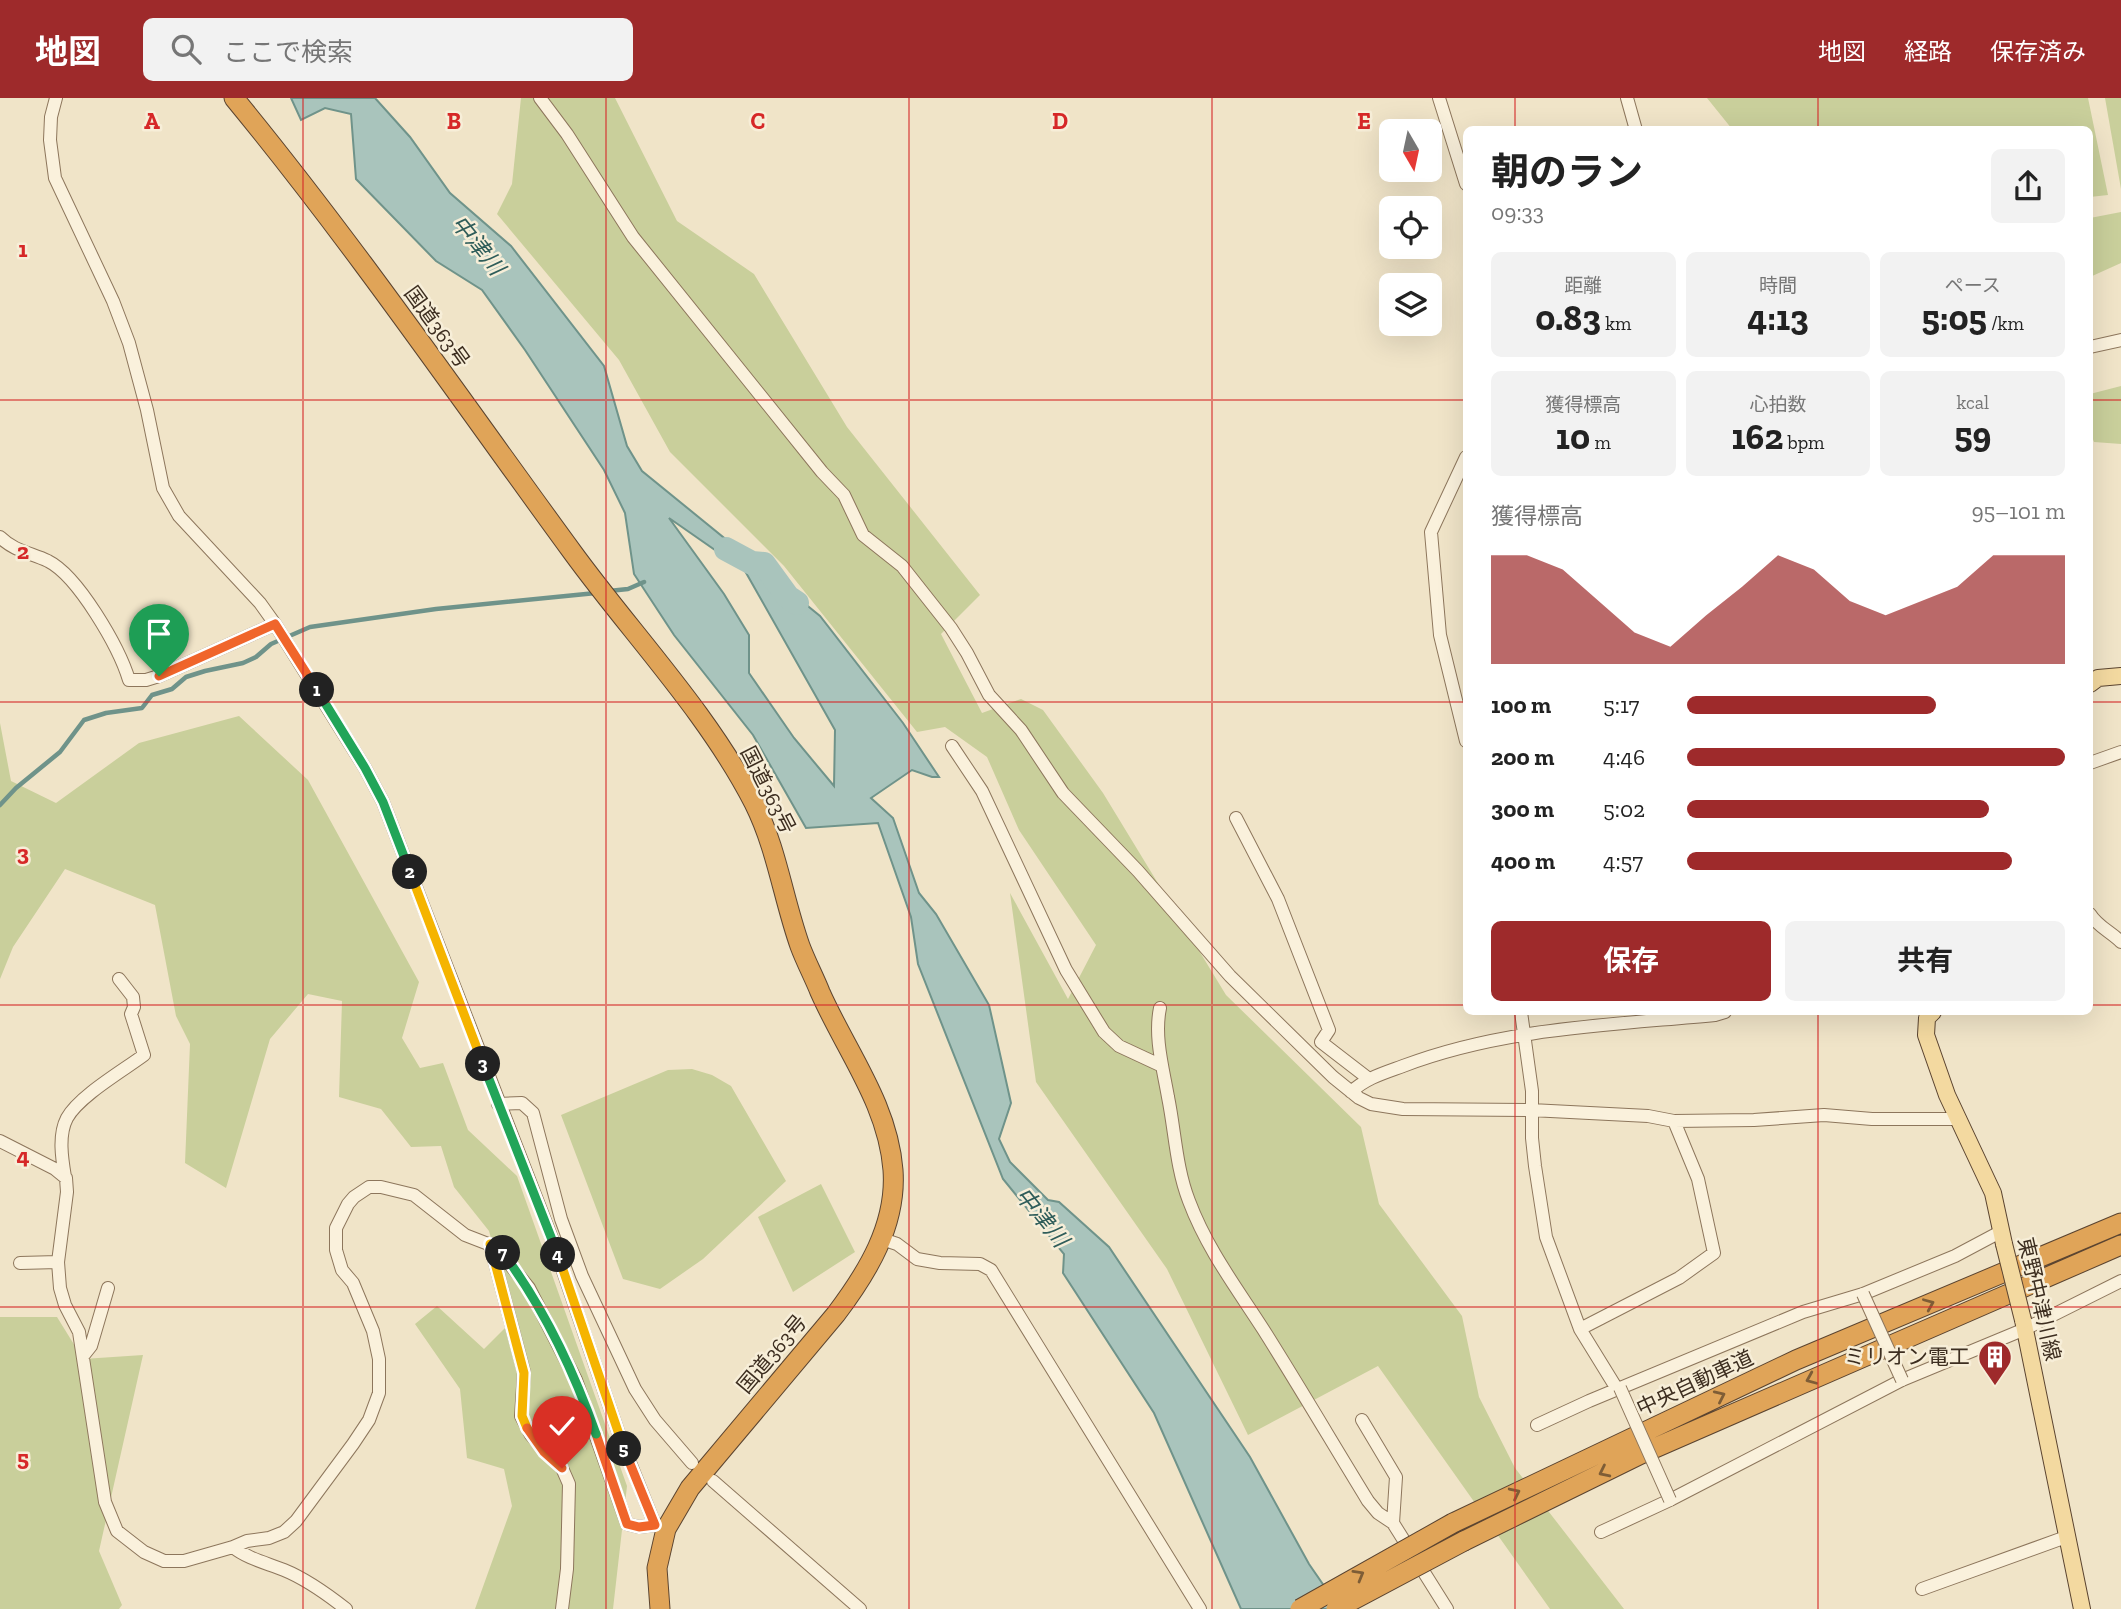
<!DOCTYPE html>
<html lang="ja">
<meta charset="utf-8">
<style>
:root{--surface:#fff;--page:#f2f2f2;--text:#222;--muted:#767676;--accent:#9e2a2b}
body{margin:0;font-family:"Zilla Slab","Noto Sans JP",serif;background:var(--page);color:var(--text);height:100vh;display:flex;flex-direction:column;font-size:26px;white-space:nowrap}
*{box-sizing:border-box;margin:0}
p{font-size:23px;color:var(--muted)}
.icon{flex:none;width:38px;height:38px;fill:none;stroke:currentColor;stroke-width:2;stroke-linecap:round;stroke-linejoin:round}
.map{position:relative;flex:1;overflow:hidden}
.details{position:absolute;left:1463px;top:28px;width:630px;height:889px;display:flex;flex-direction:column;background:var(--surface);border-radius:10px;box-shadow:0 7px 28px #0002}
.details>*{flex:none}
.needle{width:46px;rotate:171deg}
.fabs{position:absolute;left:1379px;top:21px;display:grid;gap:14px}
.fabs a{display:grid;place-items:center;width:63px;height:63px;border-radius:10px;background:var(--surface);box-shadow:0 7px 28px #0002;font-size:35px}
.pin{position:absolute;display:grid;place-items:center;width:60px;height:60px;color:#fff;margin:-72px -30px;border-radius:50% 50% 50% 0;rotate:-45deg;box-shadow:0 0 7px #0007}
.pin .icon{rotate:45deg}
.km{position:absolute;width:35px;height:35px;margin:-18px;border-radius:50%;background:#222;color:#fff;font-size:19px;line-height:35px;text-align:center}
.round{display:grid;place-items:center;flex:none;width:74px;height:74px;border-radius:10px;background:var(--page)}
.headline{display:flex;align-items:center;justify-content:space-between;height:119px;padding:0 28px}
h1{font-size:38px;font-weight:700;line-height:52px}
.figures{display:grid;grid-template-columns:repeat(3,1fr);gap:10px;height:119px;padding:7px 28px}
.figures div{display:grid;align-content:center;border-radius:10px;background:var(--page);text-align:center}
.figures b{font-size:35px;font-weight:700}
.figures small{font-size:19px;font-weight:400}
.figures p{font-size:19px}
.chart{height:196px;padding:14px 28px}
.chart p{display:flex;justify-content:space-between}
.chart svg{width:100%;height:126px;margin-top:7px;fill:var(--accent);opacity:.7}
.action{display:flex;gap:14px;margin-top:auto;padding:14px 28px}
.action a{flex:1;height:80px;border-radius:10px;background:var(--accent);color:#fff;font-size:28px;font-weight:700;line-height:80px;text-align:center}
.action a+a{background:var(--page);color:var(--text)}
ul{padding:0 28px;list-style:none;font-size:23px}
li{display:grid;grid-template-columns:112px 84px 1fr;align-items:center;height:52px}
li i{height:18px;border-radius:9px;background:var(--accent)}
header{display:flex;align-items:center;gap:42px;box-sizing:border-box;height:98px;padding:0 35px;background:var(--accent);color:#fff}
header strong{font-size:33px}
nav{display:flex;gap:38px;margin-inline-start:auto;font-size:24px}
.search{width:490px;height:63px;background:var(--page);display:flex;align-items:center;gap:18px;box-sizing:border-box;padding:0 24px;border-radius:10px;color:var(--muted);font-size:26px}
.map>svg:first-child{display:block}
</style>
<header>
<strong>地図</strong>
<div class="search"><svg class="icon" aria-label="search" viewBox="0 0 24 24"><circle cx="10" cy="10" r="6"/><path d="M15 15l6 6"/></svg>ここで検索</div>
<nav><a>地図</a><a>経路</a><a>保存済み</a></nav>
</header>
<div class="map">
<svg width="2121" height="1511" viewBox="0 0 2121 1511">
<rect width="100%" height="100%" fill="#f0e4c8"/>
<path fill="#c9cf9b" d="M521,0H615L677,123L754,176L847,329L980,497L941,536L982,615L1021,601L1043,612L1103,695L1226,897L1361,1029L1379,1106L1462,1218L1479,1299L1515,1370L1624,1511H1550L1378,1268L1248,1337L1167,1171L1036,984L1010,795L1068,901L1096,847L1019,732L987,659L945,629L917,634L784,468L670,354L619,262L497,116L512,86Z
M1707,0H2088L2108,97L2090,99V32L1732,31Z
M2105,0H2121V91Z
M2121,114V165L2090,179V120Z
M2121,288V346L2094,344L2090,334V296Z
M239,618L308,682L419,884L402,940L420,970L443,965L468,1032L517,1078L627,1388L613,1511H475L512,1408L504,1371L467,1360L460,1291L415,1226L437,1208L484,1251L514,1221L489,1133L454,1089L441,1048L411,1049L381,1011L339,999L342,903L308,896L270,941L226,1090L185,1065L190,946L176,918L155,807L65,771L13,849L0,881V625L11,683L56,705L139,645Z
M692,971L712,977L731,988L786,1083L703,1161L660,1191L623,1181L561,1017L668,972Z
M821,1086L855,1154L793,1194L758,1119Z
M0,1219H57L83,1261L143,1257L99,1453L122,1507L119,1511H0Z"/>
<path fill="#a9c4bc" stroke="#6f938a" stroke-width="2" fill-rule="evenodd" d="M291,0H375L410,39L450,95L511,148L604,268L627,348L642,373L820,518L903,625L939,679H932L912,672L871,700L893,720L919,795L936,816L989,907L1011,1005L999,1041L1010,1064L1048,1102L1059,1104L1109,1149L1250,1359L1309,1466L1340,1511H1241L1154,1315L1063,1175L1064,1156L1003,1081L918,866L911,819L878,725L806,730L753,637L674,537L634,476L625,415L604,372L525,252L482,192L436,163L356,81L351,16L325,10L301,22ZM669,420L745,473L835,632L834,688L794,640L749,575V537L724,496Z"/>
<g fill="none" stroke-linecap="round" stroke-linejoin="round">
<path stroke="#6f938a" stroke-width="4.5" d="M609,493L628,491L644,484
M0,707L16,690L60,654L84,622L106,615L142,610L152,597L172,591L186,579L205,573L243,565L256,559L271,546L310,529L436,511L596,495"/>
<path stroke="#a9c4bc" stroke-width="24" d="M726,451L752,465L764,466L788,499L797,505"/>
<g stroke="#8d765c" stroke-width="14">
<path id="minor" d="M56,0L51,19L50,42L55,80L113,203L129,245L147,312L163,390L179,418L260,505L275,526L365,670L383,704L551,1138L621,1342L655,1427L666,1431
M540,0L567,36L633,139L822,374L844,397L863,437L902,468L951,530L967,555L989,597L1021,632L1063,695L1138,773L1230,878L1333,979L1359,1000L1371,1006L1403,1011L1531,1012L1648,1018L1674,1023L1754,1022L1824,1017L1872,1021H1960
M1439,0L1466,86
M1627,0L1636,32
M2090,249L2121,242
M1466,359L1431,434L1440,537L1466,643
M0,439C14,453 31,455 48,463C78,478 119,549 129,582H146L159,578L275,526
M952,648L982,693L1066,872L1104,934L1119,948L1162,968
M2090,665L2121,654
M1236,720L1278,801L1329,932L1321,944L1369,981
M2090,816C2097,828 2111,834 2121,844
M1160,910C1154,939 1163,970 1168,999C1175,1033 1176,1070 1189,1103C1207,1151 1236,1189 1263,1231C1299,1288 1333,1346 1368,1403L1378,1415L1393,1425
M1521,914L1532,993V1040L1535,1068L1546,1139L1580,1231L1617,1291
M1351,994C1366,980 1384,975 1403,968C1503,930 1610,927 1715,917L1725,914
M498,1006L522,1005L533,1015L561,1121L582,1178L635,1291L655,1322L692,1365
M0,1043L55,1071L66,1080L67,1094L58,1164L60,1190L65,1207L79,1234L105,1404L117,1433L144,1454L164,1463H184L233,1449L247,1443L269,1440L284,1434L296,1423L353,1346L369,1322L379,1295V1261L373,1233L353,1185L342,1172L336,1152V1130L348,1106L354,1099L369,1089H381L414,1097L465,1137L496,1149L529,1190L576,1282L627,1426L639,1429L655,1427
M65,1079C62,1061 58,1037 67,1020C79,998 124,972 144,957L131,916L134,909L133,899L119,881
M882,1141L897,1146L917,1161L940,1165L980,1166L991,1172L1200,1511
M490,1146L524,1274L521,1318L531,1337L562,1370L569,1386L567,1471L562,1511
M20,1165L58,1164
M1580,1231L1679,1180L1714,1155L1698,1081L1674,1023
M83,1258L91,1248L108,1190
M1362,1322L1396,1379L1393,1425L1447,1511
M1537,1327L1589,1303L1803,1214L1863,1196L1955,1158L2002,1133
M713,1383L860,1511
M1601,1434L1670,1402L1902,1282L2025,1231L2121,1183
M233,1449C248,1461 267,1465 284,1472C306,1481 327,1496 346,1511
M1922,1491L2066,1439"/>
</g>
<g stroke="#5b4430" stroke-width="18">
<path id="major" d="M2090,586L2098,580L2121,578
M1933,914L1927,920L1926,937L1947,997L1993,1095L2004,1146
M2023,1222L2082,1511"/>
</g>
<g stroke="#5b4430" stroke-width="21">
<path id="highway" d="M234,0C354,146 461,302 573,455C632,536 708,615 754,705C777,751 783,800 800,848C806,864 814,879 820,894C846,953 888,1006 893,1072C897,1127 867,1175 836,1216L690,1390L666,1431L657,1470L660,1511
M1453,1425L1796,1262L2121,1125
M1464,1443L1641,1356L2121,1147"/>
</g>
<use href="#minor" stroke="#faf1dc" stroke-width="12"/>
<use href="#major" stroke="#f3d9a0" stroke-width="16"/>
<use href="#highway" stroke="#e0a458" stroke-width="19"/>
<g stroke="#8d765c" stroke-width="14" stroke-linecap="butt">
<path id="minor-bridge" d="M1863,1196L1902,1282
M1620,1290L1670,1402"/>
</g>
<g stroke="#5b4430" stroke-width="18" stroke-linecap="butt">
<path id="major-bridge" d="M2004,1146L2023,1222"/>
</g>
<g stroke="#5b4430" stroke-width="21" stroke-linecap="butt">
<path id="highway-bridge" d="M1300,1511L1453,1425
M1336,1511L1464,1443"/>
</g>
<use href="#minor-bridge" stroke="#faf1dc" stroke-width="12"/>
<use href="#major-bridge" stroke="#f3d9a0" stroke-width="16"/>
<use href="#highway-bridge" stroke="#e0a458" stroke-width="19"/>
</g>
<defs><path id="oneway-chevron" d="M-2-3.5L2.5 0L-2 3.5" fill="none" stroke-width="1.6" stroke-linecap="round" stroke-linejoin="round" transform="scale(1.75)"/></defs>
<g stroke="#7e5d36">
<use href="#oneway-chevron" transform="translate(1929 1206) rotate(-23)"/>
<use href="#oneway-chevron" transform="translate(1811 1281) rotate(157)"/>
<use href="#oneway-chevron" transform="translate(1720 1298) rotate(-25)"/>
<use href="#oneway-chevron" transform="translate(1604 1374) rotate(154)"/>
<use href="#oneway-chevron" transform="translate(1515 1395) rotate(-26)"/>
<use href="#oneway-chevron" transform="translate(1359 1477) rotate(-30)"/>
</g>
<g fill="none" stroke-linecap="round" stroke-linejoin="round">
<g stroke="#fff" stroke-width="14">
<path id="split-1" d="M159,578L275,526L317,592"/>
</g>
<g stroke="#fff" stroke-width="14">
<path id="split-2" d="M317,592L365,670L383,704L410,774"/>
</g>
<g stroke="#fff" stroke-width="14">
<path id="split-3" d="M410,774L483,966"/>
</g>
<g stroke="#fff" stroke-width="14">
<path id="split-4" d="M483,966L558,1157"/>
</g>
<g stroke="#fff" stroke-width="14">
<path id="split-5" d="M558,1157L624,1351"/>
</g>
<g stroke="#fff" stroke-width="14">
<path id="split-6" d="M596,1336L627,1426L639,1429L655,1427L624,1351"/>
</g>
<g stroke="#fff" stroke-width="14">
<path id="split-7" d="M503,1155C544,1210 573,1271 596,1336"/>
</g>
<g stroke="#fff" stroke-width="14">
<path id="split-8" d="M503,1155L490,1146L524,1275L522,1318L527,1330"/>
</g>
<g stroke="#fff" stroke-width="14">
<path id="split-9" d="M527,1330L544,1354L562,1370"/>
</g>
<use href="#split-1" stroke="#f0652b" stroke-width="9"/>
<use href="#split-2" stroke="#22a559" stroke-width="9"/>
<use href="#split-3" stroke="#f5b400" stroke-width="9"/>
<use href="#split-4" stroke="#22a559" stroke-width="9"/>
<use href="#split-5" stroke="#f5b400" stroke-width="9"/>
<use href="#split-6" stroke="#f0652b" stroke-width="9"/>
<use href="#split-7" stroke="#22a559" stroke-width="9"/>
<use href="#split-8" stroke="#f5b400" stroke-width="9"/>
<use href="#split-9" stroke="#f0652b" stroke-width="9"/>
</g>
<path fill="none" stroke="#d62828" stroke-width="2" stroke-opacity="0.55" d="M303,0V1511M606,0V1511M909,0V1511M1212,0V1511M1515,0V32M1818,0V32M0,302H1466M2090,302H2121M0,604H1466M2090,604H2121M0,907H1466M2090,907H2121M1515,914V1511M1818,914V1511M0,1209H2121"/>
<defs>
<g id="building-pin" transform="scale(1.75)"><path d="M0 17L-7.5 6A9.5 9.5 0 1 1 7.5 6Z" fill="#9e2a2b" stroke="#f7eed8"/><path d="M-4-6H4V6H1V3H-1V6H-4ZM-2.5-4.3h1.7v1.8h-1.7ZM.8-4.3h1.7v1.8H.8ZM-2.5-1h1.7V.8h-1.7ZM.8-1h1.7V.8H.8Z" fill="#fff"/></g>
</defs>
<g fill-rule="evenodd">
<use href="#building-pin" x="1995" y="1259"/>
</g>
<g text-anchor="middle" stroke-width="5" stroke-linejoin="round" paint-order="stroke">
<g font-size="21" fill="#3d2e20" stroke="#f7eed8">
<text transform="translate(437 229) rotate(54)" y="7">国道363号</text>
<text transform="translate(768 692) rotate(63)" y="7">国道363号</text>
<text transform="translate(2039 1201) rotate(77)" y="7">東野中津川線</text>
<text transform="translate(772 1256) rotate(-50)" y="7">国道363号</text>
<text transform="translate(1695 1285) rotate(-25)" y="7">中央自動車道</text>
</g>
<g font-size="21" fill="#3d2e20" stroke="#f7eed8" text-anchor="end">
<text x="1970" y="1266">ミリオン電工</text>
</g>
<g font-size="23" font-style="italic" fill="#2f5d5a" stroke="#f7eed8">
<text transform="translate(478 147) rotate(51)" y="8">中津川</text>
<text transform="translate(1042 1119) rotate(51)" y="8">中津川</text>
</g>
</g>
<g font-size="23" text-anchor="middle" font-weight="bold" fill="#d62828" stroke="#f7eed8" stroke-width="5" stroke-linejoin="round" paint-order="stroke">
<text x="152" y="31">A</text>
<text x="454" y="31">B</text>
<text x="758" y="31">C</text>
<text x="1060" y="31">D</text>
<text x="1364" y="31">E</text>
<text x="23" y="159">1</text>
<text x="23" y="461">2</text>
<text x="23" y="763">3</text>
<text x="23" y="1066">4</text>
<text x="23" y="1368">5</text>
</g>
</svg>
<div class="fabs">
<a><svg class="needle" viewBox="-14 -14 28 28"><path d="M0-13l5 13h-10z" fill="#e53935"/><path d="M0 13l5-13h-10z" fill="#767676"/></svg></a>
<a><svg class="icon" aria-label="locate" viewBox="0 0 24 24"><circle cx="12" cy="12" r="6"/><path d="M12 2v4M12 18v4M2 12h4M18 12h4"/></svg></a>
<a><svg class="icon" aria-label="layers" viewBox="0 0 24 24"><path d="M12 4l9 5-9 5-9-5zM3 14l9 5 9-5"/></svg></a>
</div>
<div class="pin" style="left:159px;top:578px;background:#1e9e55"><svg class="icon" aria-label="arrive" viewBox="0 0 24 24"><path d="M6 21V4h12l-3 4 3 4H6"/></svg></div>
<div class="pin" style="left:562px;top:1370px;background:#d93025"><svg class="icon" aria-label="check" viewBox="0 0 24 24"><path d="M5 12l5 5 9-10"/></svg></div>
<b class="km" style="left:317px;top:592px">1</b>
<b class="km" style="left:410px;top:774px">2</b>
<b class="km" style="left:483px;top:966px">3</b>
<b class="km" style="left:558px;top:1157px">4</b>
<b class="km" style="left:624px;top:1351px">5</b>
<b class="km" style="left:503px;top:1155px">7</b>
<section class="details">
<div class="headline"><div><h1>朝のラン</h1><p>09:33</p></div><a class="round"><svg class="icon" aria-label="share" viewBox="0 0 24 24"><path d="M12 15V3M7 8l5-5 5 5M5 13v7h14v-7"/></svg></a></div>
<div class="figures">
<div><p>距離</p><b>0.83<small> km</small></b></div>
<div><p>時間</p><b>4:13</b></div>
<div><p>ペース</p><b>5:05<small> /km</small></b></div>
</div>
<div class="figures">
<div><p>獲得標高</p><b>10<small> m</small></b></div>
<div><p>心拍数</p><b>162<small> bpm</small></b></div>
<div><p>kcal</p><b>59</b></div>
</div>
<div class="chart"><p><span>獲得標高</span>95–101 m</p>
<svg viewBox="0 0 160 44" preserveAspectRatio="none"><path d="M0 44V6L10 6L20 11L30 22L40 33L50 38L60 27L70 17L80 6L90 11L100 22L110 27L120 22L130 17L140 6L150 6L160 6V44z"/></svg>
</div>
<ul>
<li><b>100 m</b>5:17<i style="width:66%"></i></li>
<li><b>200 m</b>4:46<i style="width:100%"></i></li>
<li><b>300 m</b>5:02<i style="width:80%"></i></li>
<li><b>400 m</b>4:57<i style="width:86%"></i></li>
</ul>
<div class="action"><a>保存</a><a>共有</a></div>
</section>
</div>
